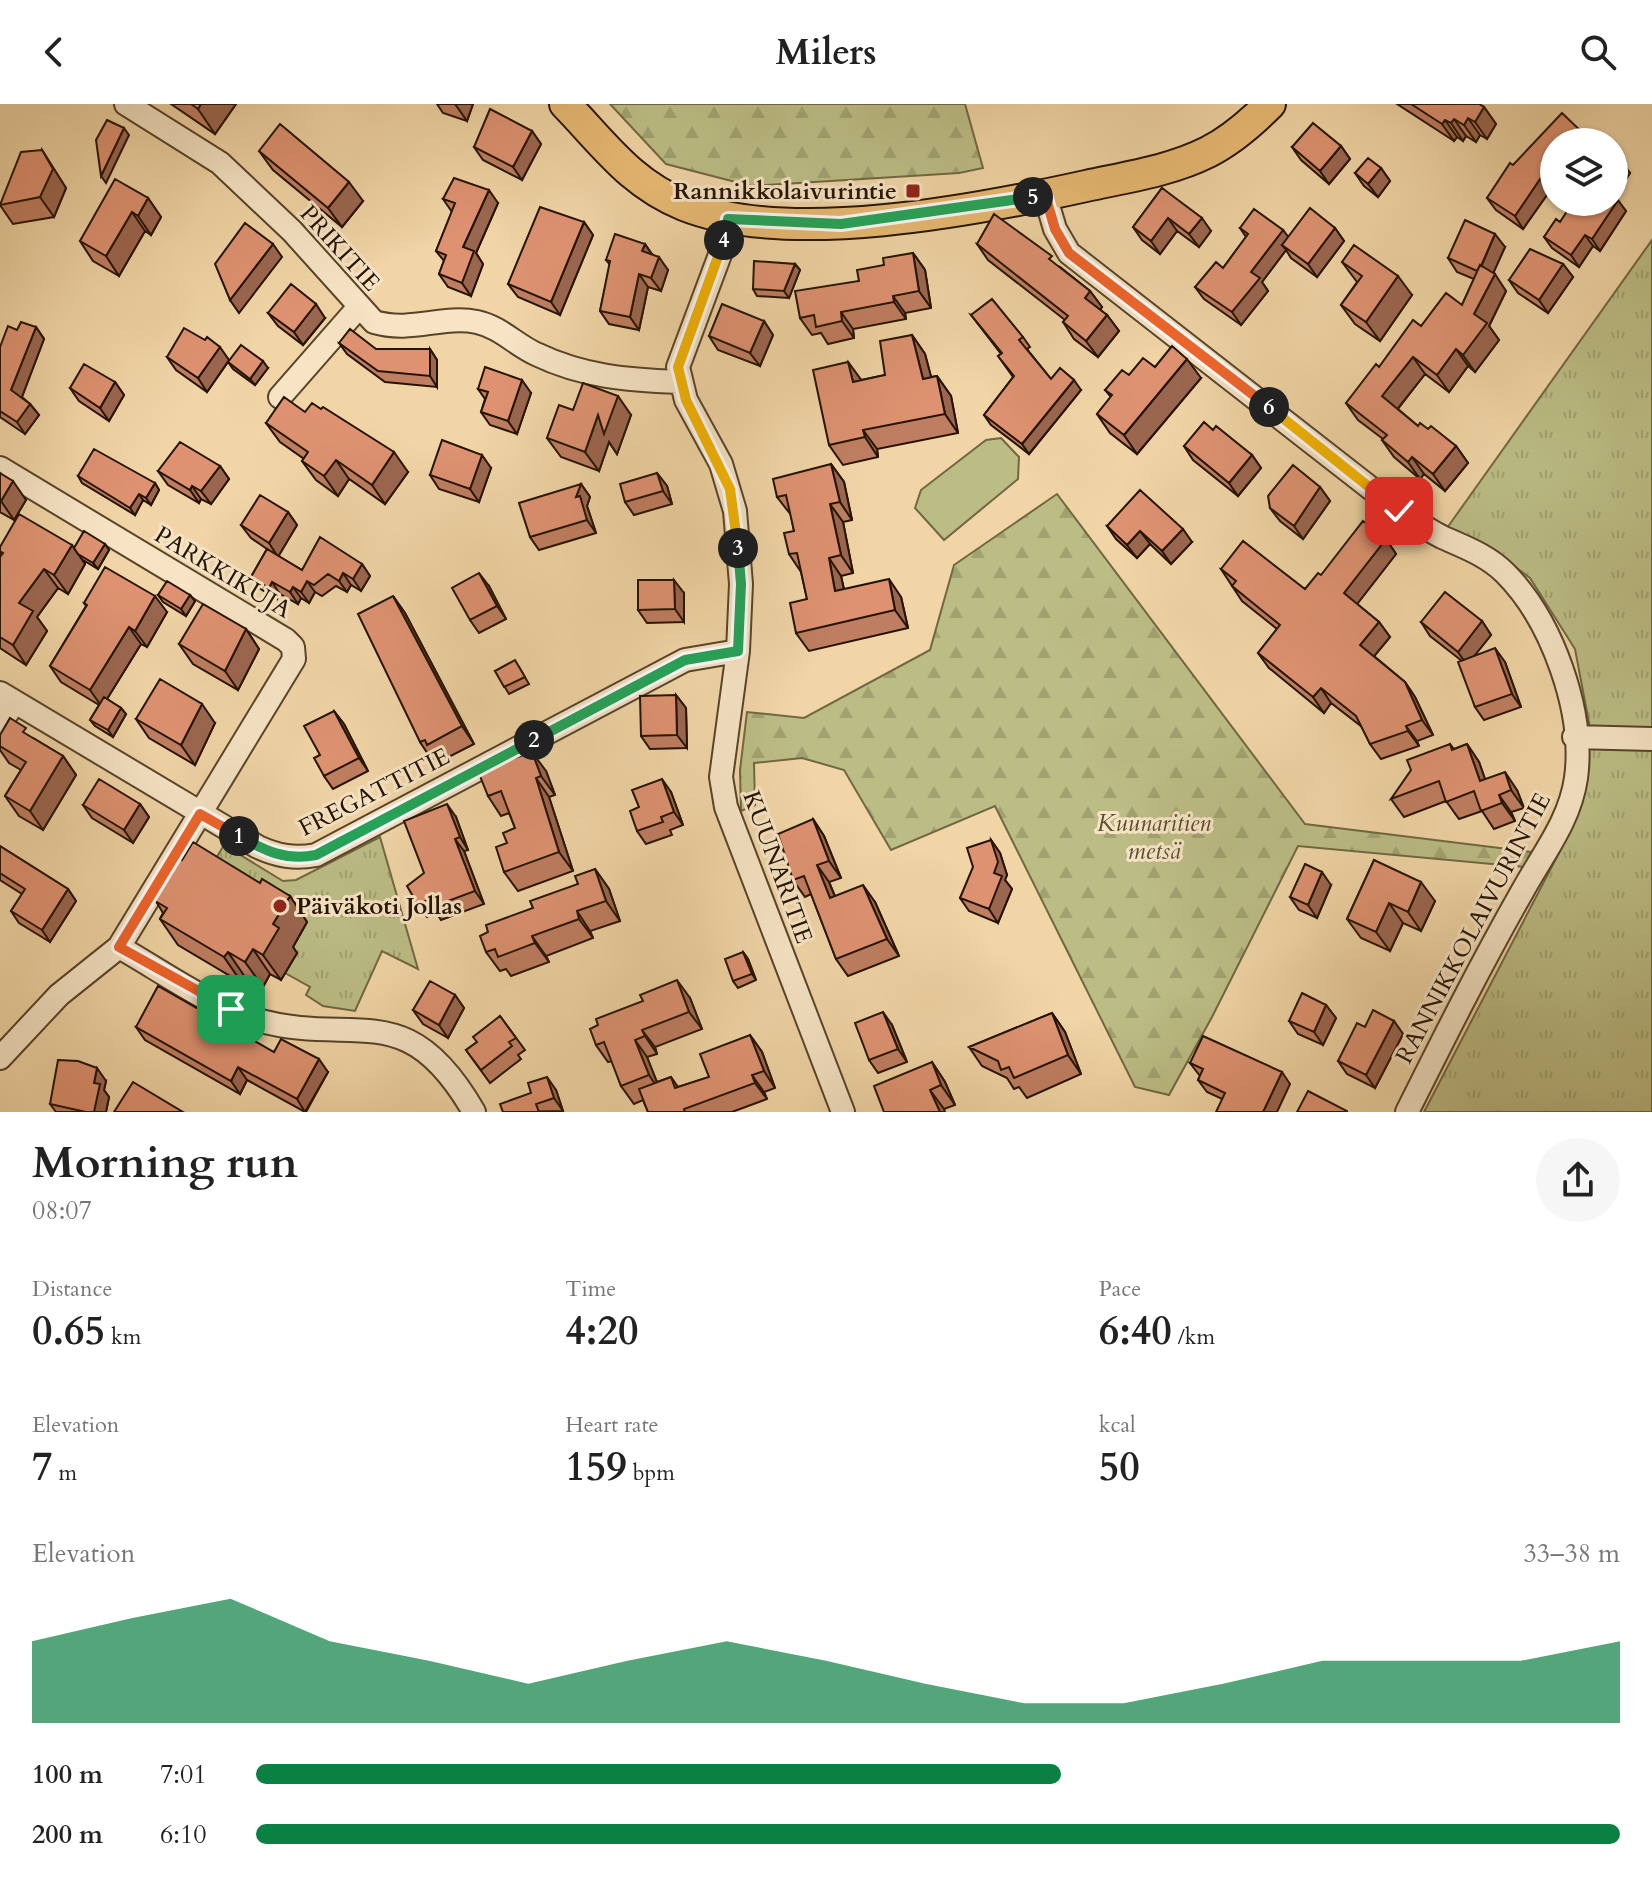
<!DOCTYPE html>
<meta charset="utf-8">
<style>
:root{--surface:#fff;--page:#f6f6f6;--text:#222;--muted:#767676;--accent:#0b8043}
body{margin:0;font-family:Cardo,serif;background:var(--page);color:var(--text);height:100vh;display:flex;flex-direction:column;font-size:30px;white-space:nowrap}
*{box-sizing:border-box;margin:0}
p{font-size:26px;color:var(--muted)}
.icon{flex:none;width:44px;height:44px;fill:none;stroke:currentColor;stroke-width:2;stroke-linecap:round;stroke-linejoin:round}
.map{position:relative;height:1008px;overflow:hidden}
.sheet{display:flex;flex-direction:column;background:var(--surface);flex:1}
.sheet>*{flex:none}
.controls{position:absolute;left:1540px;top:24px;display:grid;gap:16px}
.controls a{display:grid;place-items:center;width:88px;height:88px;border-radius:50%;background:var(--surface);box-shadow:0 2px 6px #0004;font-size:40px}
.pin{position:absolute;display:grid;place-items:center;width:68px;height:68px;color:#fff;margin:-34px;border-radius:16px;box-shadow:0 4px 12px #0006}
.km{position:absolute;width:40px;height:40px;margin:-20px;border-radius:50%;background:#222;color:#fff;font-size:22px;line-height:40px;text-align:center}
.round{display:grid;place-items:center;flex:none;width:84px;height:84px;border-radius:42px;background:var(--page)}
.head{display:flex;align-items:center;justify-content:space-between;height:136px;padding:0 32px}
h1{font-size:44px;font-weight:600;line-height:60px}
.stats{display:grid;grid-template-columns:repeat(3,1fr);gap:12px;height:136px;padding:8px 32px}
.stats div{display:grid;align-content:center}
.stats b{font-size:40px;font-weight:600}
.stats small{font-size:22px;font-weight:400}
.stats p{font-size:22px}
.chart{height:224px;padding:16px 32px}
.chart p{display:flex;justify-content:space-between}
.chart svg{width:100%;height:144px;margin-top:8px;fill:var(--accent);opacity:.7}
ul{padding:0 32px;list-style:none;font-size:26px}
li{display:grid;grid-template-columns:128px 96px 1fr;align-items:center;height:60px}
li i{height:20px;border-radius:10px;background:var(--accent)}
header{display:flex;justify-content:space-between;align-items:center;height:104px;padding:0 32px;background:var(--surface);font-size:36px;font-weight:600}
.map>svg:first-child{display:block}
</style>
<header><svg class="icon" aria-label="back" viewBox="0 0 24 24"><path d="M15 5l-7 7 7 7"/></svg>Milers<svg class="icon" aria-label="search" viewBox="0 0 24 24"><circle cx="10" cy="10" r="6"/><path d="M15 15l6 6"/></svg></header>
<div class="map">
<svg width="1652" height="1008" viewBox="0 0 1652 1008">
<defs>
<pattern id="forest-firs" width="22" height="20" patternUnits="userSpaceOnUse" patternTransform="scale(2)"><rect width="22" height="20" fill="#bcbd85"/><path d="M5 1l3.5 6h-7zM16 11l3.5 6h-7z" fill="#a1a271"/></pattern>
<pattern id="park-tufts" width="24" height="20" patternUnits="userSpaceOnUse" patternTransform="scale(2)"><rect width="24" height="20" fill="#bcbd85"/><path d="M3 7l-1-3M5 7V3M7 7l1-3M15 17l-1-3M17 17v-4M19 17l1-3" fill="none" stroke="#a1a271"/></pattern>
</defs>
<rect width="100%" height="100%" fill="#f1d5a6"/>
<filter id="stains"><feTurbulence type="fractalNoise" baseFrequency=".0025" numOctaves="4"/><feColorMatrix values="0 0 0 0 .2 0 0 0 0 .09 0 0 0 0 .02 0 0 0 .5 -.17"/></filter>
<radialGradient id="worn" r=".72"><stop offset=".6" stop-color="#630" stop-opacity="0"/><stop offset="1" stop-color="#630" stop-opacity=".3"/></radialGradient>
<path fill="#bcbd85" stroke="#706842" stroke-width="2" d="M1001,334L1019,353L1018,375L944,436L915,404L921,386L986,336Z"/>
<path fill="url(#forest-firs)" stroke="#706842" stroke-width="2" d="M610,0H965L983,64L959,69L751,82L666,60Z
M1057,390L1305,720L1532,748L1524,763L1298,742L1212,913L1169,991L1135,983L995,702L891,746L844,666L802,654L754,659L755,701L741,707L740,666L747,608L804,614L930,546L954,461Z"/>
<path fill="url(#park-tufts)" stroke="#706842" stroke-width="2" d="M1652,136V626L1590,624L1575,545L1530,474L1491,445L1447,424Z
M1586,640L1652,642V1008H1424L1571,726Z
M380,733L418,865L382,847L355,907L323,902L306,891L310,883L285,869L297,849L213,759L224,741L283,777L296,776Z"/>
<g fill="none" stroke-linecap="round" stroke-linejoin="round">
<g stroke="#57442a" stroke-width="26">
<path id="minor" d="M126,0L220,59L292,127L374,218C412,229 442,211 477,218C500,223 516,241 536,250C584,273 628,276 679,278
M1045,91L1055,125L1069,149L1396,404C1411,414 1426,425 1442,433C1464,443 1487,451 1505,469C1552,516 1585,608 1576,674C1570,717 1542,751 1522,788C1481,860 1444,934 1407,1008
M728,115L721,148L678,263L686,296L721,360L735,407L741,480L738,547L721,673L726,703L843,1008
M280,293L358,204
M0,364L286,536L293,543L294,555L119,843L59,891L0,954
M0,589L258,743C278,752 294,755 316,751L685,556L738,547
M0,621L14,598
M1574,633L1652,635
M119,843C160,866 210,902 254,915C355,945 405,888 474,1008"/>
</g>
<g stroke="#241300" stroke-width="34">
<path id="major" d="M565,0C604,40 630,79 684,101C788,143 977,106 1086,82C1127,73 1170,67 1208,48C1232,36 1252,18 1270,0"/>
</g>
<use href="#minor" stroke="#f6e4c5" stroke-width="22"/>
<use href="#major" stroke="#e8ba73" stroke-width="30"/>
</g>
<path fill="#bf7e61" stroke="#241300" stroke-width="2" d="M171,0H236L215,30Z
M437,0H473L467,17L443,9Z
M1397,0H1479L1484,3L1496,20L1487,35L1480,31L1476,38L1466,32L1463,37L1457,33L1454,37Z
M532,27L541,40L522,76L483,56L474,43Z
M1554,38V90L1553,91L1549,88L1523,125L1496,106L1487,94L1513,61Z
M1341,42L1350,55L1329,80L1301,56L1292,43Z
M42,46L66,84L54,113L13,120L0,101Z
M259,47L363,97L342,123L273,66Z
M1614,53L1630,69L1614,93L1626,107L1600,147L1593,142L1579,163L1552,144L1544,133L1560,118Z
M1381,64L1390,77L1378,93L1364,82L1355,69Z
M1162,84L1211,127L1199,143L1177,127L1160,150L1142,136L1133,123Z
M148,94L161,113L151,131L145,127L119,172L93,157L80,137Z
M443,95L498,99L476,149L483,160L471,192L448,183L439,170L444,157L436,147L452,108Z
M584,118L593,131L560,211L518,193L508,180Z
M1240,124L1283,126L1288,133L1335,124L1344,137L1317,173L1291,154L1286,146L1262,178L1268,187L1241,221L1204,195L1195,183L1223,164L1246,133Z
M645,140L652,150L668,166L661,187L648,183L639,226L609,220L600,207L610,161L606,156Z
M977,140L1060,163L1090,187L1102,203L1100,206L1107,211L1119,227L1098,253L1074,235L1063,218L1065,216L988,156Z
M1505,143L1493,169L1506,187L1489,222L1499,236L1475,268L1468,262L1449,288L1425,270L1398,305L1418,322L1428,325L1456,342L1468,359L1445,387L1424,370L1420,375L1394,353L1382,336L1383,335L1358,316L1346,299L1379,263L1421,222L1462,201L1474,175L1457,168L1448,154Z
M913,149L925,166L931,204L905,209L906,215L853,225L854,234L828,240L821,229L812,231L800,214L884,161Z
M1342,158L1412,191L1380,237L1355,220L1341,201L1357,178Z
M795,160L800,166L789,194L757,192L753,185Z
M1563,160L1573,173L1548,209L1518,189L1509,176Z
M268,209L325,214L303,241L278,222Z
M971,211L1023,233L1030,243L1027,245L1051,275L1081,286L1029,350L991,321L984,311L1013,273L998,252L1001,250Z
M764,217L773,231L760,262L718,246L709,232Z
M36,223L44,235L22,293L30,300L39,311L25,330L0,313V243L17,226Z
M912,231L925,250L931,273L937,272L951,292L958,329L877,345L878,353L843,361L829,341L848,258L861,276L885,271Z
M339,239L376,245H430L437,256V283L385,278L347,250Z
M167,253L229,256L268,264L255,281L233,265L228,258L207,288L176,266Z
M1155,263L1201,274L1137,350L1110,329L1097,310L1111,293L1105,286L1129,271Z
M115,278L124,291L109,317L79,297L70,284Z
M478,285L531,289L517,330L490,321L481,308L485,295Z
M573,306L631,311L617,350L609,338L599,367L561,353L547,334Z
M305,308L408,368L385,400L349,375L338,392L316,376L302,357L304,355L280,338L266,319Z
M1213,326L1252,351L1261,364L1238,392L1193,356L1184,342Z
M831,360L844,378L852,416L843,418L853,469L841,472L844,485L901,493L908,524L809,547L796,529L807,495L801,468L789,450L794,427L791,411L777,393Z
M220,362L229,375L211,400L201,395L199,399L168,381L158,367Z
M491,364L479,398L439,385L430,371Z
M0,369L26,396L14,416L0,408Z
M657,369L667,382L672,400L634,411L625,398Z
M78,372L155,379L159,386L151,401L143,396L135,411L82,379Z
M581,380L590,393L587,402L596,429L539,446L530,433Z
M1320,383L1330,397L1303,435L1280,417L1270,404Z
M288,408L297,421L278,452L302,466L362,460L370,472L361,487L351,481L347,488L336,482L322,492L315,488L309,499L301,494L298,500L280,490L277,495L259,484L251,473L267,445L251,434L241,421Z
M1107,422L1192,438L1171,460L1150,440L1137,454L1116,435Z
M1386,435L1396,450L1357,500L1379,518L1390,533L1374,552L1405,578L1415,593L1433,631L1417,637L1419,642L1381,655L1370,640L1362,623L1331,599L1324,609L1269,564L1258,549L1277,525L1242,497L1221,465L1305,485L1321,471Z
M105,440L109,446L98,465L83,456L85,460L68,490L58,484L37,513L47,527L26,561L0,544V453L1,451L0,449V443L74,444Z
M489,482L506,515L479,529L470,516Z
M684,489V518L647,519L638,506Z
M158,491H190L195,497L186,512L163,498Z
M393,492L405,509L474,640L439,658L436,653L432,656L420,638Z
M84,499L167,508L147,543L141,540L107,595L121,604L126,610L113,633L95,622L90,616L99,601L61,578L50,562L86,502Z
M1482,517L1491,531L1474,552L1505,558L1521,603L1484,616L1475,603L1462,557L1430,532L1421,518Z
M246,525L259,545L238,586L193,560L179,540Z
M519,563L529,580L509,590L495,567Z
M676,591L686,604L687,644L650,645L641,632Z
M334,607L344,620L368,667L333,685L324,672L320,651Z
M136,615L215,619L195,661L149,634Z
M0,631L33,634L63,652L76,671L43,726L19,712L5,692L21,666L9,659L0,646Z
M1450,640L1454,645L1467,640L1479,658L1485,675L1517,686L1524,704L1511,708L1515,717L1494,725L1482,707L1459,715L1446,697L1404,713L1391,695Z
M546,667L555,691L549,693L573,767L518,787L504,768L507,739L515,724L509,709L501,712L488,692Z
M671,688L683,721L670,726L672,731L646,740L637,727L639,703Z
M140,700L149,713L133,739L92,714L83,701Z
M456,713L468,746L464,747L484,800L441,816L436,808L427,813L418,801L424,769Z
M813,715L824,732L841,774L829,778L835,792L875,798L899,852L848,872L836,855L811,790L805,793L793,776Z
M991,736L1000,749L1007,771L1005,776L1012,785L998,819L969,807L960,794Z
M0,742L68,785L76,797L50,838L19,819L11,807L22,790L0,776Z
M182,756L260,779L290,792L307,818L293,843L297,849L281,876L270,870L263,883L245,873L242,879L178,841L160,815L163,809L148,784L165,767Z
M1374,756L1435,797L1421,827L1403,819L1390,847L1361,834L1347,815Z
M595,765L609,785L620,817L590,827L593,834L546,852L549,858L511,872L506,865L500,867L486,848L488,828L578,780Z
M1331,781L1317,814L1299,806L1290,793Z
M743,848L748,855L756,876L738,884L733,877Z
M455,891L464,904L448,934L423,920L413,906Z
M690,894L702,925L655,943L657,950L647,953L657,978L671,973L678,983L709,973L750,931L762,948L775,984L764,988L767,995L732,1008H648L643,996L634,1000L621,982L612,957L608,958L596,941Z
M1326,901L1336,914L1323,941L1298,930L1289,917Z
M1052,909L1065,928L1081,970L1027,994L1019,983L1014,985L1007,974L982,962L969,943Z
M500,912L525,946L518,951L521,955L490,979L466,946L477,938Z
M1394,917L1403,930L1375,984L1347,970L1338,957Z
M892,921L907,958L878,969L869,956Z
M136,923L274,948L328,968L306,1008H305L247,976L240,990L145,936Z
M932,958L945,978L955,1001L944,1005L884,1008Z
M1190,959L1290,980L1222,995L1207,988L1198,976L1200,972Z
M106,977L104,986L109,993L106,1008H56L50,1000Z
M556,986L563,1007L503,1008Z"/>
<path fill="#9b664f" stroke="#241300" stroke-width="2" d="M201,0H236L215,30L198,5Z
M455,0H473L467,17Z
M1484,3L1496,20L1487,35L1475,18Z
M1468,14L1480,31L1476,38L1464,21Z
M1454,15L1466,32L1463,37L1451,19Z
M1445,16L1457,33L1454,37L1442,20Z
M124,24L129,31L106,79L101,72Z
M532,27L541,40L522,76L513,63Z
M1586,32L1591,38H1581Z
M1341,42L1350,55L1329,80L1320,67Z
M42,46L66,84L54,113L40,93Z
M1622,58L1630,69L1614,94V70Z
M1381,64L1390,77L1378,93L1368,80Z
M1554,68V90L1553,91L1544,79Z
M1540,75L1549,88L1523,125L1515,112Z
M349,78L363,97L342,123L328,104Z
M489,86L498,99L476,149L483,160L471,192L462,179L463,143Z
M148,94L161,113L151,131L138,112Z
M1618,96L1626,107L1600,147L1592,135Z
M132,108L145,127L119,172L106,152Z
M1168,114L1177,127L1160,150L1151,137Z
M1202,114L1211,127L1199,143L1189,130Z
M584,118L593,131L560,211L551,198Z
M1335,124L1344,137L1317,173L1308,160Z
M1283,126L1292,138L1282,141L1286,146L1262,178L1268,187L1241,221L1232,208L1251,168Z
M1495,130L1505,143L1488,181L1479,168Z
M1585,131L1593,142L1579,163L1571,151Z
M273,140L282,153L239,209L230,196Z
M645,140L654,154L642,147Z
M913,149L925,166L931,204L919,187Z
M659,153L668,166L661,187L651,174Z
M795,160L800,166L789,194L784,187Z
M1563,160L1573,173L1548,209L1539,196Z
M639,170L648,183L639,226L630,213Z
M1495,170L1506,187L1489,222L1499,236L1475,268L1463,251L1474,210Z
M1398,172L1412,191L1380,237L1366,218Z
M1090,187L1102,203L1097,210L1085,194Z
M893,192L905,209L906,215L894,198Z
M316,200L325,214L303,241L294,228Z
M841,208L853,225L854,234L842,217Z
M1107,211L1119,227L1098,253L1086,237Z
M764,217L773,231L760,262L750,249Z
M36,223L44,235L20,298L11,286Z
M912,231L925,250L937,295L923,275Z
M220,243L229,256L207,288L198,274Z
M430,245L437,256V283L430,272Z
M1456,245L1468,262L1449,288L1437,271Z
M1413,253L1425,270L1394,309L1382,292Z
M1187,255L1201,274L1137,350L1124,331Z
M263,257L268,264L255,281L250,275Z
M848,258L862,277L853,278Z
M937,272L951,292L958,329L945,310Z
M522,276L531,289L517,330L508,317Z
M1074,276L1081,286L1029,350L1022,340Z
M115,278L124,291L109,317L100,304Z
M618,292L631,311L617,350L609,338L599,367L585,348L598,311Z
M30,300L39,311L25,330L17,318Z
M863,326L877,345L878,353L865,333Z
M1456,342L1468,359L1445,387L1433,370Z
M394,348L408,368L385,400L372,381Z
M482,351L491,364L479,398L470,385Z
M1252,351L1261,364L1238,392L1229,379Z
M1412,353L1424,370L1420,375L1408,358Z
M336,356L349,375L338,392L324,372Z
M831,360L844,378L852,416L840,398Z
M220,362L229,375L211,400L201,387Z
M657,369L667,382L672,400L663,387Z
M13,377L26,396L14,416L1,397Z
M155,379L159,386L151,401L146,394Z
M581,380L590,393L587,402L596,429L587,416L576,393Z
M192,382L201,395L199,399L190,386Z
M1320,383L1330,397L1303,435L1294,422Z
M139,390L143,396L135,411L130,404Z
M830,400L843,418L853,469L841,451Z
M288,408L297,421L278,453L269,439Z
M1183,425L1192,438L1171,460L1162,447Z
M1140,427L1150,440L1137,454L1127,441Z
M1386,435L1396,450L1354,504L1344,489Z
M105,440L109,446L98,465L93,459Z
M72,441L85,460L68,490L54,471Z
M829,454L841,472L848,505L835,487Z
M362,460L370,472L361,487L353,475Z
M44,465L58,484L37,513L47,527L26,561L13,541L19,499Z
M343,469L351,481L347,488L339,477Z
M479,469L489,482L506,515L497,502Z
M889,475L901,493L908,524L895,506Z
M674,476L684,489V518L675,505Z
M307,477L315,488L309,499L301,488Z
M272,478L280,490L277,495L269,484Z
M293,483L301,494L298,500L290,488Z
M190,491L195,497L186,512L181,505Z
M155,492L167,508L147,543L135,527Z
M393,492L405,509L474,640L462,622Z
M1482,517L1491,531L1467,561L1458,548Z
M1379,518L1390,533L1371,556L1360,541Z
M129,523L141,540L102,603L90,586Z
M246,525L259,545L238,586L225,567Z
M1495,544L1505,558L1521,603L1512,590Z
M1405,578L1415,593L1433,631L1422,616Z
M1321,584L1331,599L1324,609L1313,593Z
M676,591L686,604L687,644L677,631Z
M202,600L215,619L195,661L181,641Z
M121,604L126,610L113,633L108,626Z
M334,607L344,620L368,667L359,654Z
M1406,622L1417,637L1419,642L1408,627Z
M1467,640L1479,658L1492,695L1480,677Z
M532,648L546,667L555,691L541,672Z
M63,652L76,671L43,726L30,707Z
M1505,668L1517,686L1524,704L1511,686Z
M536,674L549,693L573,767L559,748Z
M662,675L671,688L683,721L674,708Z
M1499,691L1511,708L1515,717L1502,699Z
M140,700L149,713L133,739L124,726Z
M447,700L456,713L468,746L460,733Z
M813,715L824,732L841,774L829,757Z
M455,735L464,747L484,800L475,787Z
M991,736L1000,749L1007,771L1005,776L1012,785L998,819L989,805L994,769Z
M817,761L829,778L842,811L830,794Z
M595,765L609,785L620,817L606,797Z
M1322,768L1331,781L1317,814L1308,801Z
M1421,778L1435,797L1421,827L1408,808Z
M863,781L875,798L899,852L887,835Z
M68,785L76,797L50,838L42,826Z
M290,792L307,818L293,843L297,849L281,876L263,851L273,820Z
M1389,799L1403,819L1390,847L1376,828Z
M577,807L590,827L593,834L579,815Z
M532,832L546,852L549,858L535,839Z
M253,845L270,870L263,883L245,858Z
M228,848L245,873L242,879L224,853Z
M743,848L748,855L756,876L752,870Z
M677,876L690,894L702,925L689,908Z
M455,891L464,904L448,934L439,921Z
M1326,901L1336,914L1323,941L1314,928Z
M883,908L892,921L907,958L898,945Z
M1052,909L1065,928L1081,970L1068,951Z
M1394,917L1403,930L1375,984L1366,971Z
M642,926L655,943L657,950L645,932Z
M750,931L762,948L775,984L764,967Z
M635,936L647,953L661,989L649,971Z
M319,955L328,968L305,1008L297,995Z
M932,958L945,978L955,1001L941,981Z
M238,963L247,976L240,990L231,977Z
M97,964L106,977L104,986L109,993L106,1008H94V979Z
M1282,968L1290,980L1277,1008H1263Z
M752,971L764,988L767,995L755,979Z
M547,973L556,986L563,1007L554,994Z
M930,986L944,1005L945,1008H940Z"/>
<path fill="#de9271" stroke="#241300" stroke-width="2" d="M191,0H201L198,5Z
M1411,0H1479L1484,3L1475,18L1468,14L1464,21L1454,15L1451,19L1445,16L1442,20Z
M490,5L532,27L513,63L474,43Z
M1562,9L1586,32L1581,38H1554V68L1544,79L1540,75L1515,112L1487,94L1510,59L1513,61Z
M107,16L124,24L101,72L96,36Z
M1313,19L1341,42L1320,67L1292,43Z
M280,20L349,78L328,104L259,47Z
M42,46L53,65L40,93L0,101L21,48Z
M1614,53L1622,58L1614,70Z
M1368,54L1381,64L1368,80L1355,69Z
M454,74L489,86L463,143L474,147L462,179L439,170L446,151L436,147L455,99L443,95Z
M115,75L148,94L138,112L132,108L106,152L80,137Z
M1162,84L1202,114L1189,130L1168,114L1151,137L1133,123Z
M1614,93L1618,96L1592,135L1585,131L1571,151L1544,133L1556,115L1560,118L1573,98H1614Z
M540,103L584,118L551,198L508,180Z
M1310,104L1335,124L1308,160L1282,141Z
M1254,105L1283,126L1251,168L1260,174L1232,208L1195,183L1216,158L1223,164L1248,130L1240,124Z
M994,110L1052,152L1049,155L1090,187L1085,194L1107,211L1086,237L1063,218L1068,212L977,140Z
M1465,116L1495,130L1481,162L1480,161L1477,167L1448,154Z
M245,119L273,140L230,196L215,160Z
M615,130L645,140L642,147L659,153L651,174L639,170L630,213L600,207L610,157L606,156Z
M1354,141L1398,172L1366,218L1341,201L1362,172L1342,158Z
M1530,145L1563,160L1539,196L1509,176Z
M913,149L919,187L893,192L894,198L841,208L842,217L816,223L814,211L800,214L795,187L859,177L857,166L884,161L883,154Z
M754,157L795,160L784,187L753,185Z
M1480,161L1495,170L1474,210L1487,219L1463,251L1456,245L1437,271L1413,253L1382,292L1418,322L1420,319L1428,325L1431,322L1456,342L1433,370L1412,353L1408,358L1382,336L1387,331L1346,299L1376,260L1379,263L1413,216L1421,222L1446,189L1462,201Z
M291,180L316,200L294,228L268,209Z
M992,195L1023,233L1019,236L1051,275L1060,264L1074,276L1022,340L984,311L1014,272L998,252L1002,249L971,211Z
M722,200L764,217L750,249L709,232Z
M21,218L36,223L11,286L30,300L17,318L0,307V243L8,222L17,226Z
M184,224L205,236L207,233L220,243L198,274L167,253Z
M350,225L376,245H430V272L378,267L339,239Z
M912,231L923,275L937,272L945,310L863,326L865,333L829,341L813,266L848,258L853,278L885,271L880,237Z
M241,241L263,257L250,275L228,258Z
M1172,242L1187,255L1124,331L1097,310L1112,291L1105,286L1122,266L1129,271L1143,254L1155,263Z
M84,260L115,278L100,304L70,284Z
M485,263L522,276L508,317L481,308L488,288L478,285Z
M583,279L618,292L604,330L598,311L585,348L547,334L559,301L573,306Z
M284,293L305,308L312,299L321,305L323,303L394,348L372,381L336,356L324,372L302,357L308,348L266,319Z
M1204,318L1213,326L1216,322L1252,351L1229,379L1184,342Z
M442,336L482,351L470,385L430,371Z
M180,338L220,362L201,387L192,382L190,386L158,367Z
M94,345L155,379L146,394L139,390L130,404L78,372Z
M831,360L840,398L830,400L841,451L829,454L835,487L889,475L895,506L796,529L790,499L807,495L797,449L789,450L784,429L794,427L786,391L777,393L773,375Z
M1293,361L1320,383L1294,422L1270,404L1268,392Z
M0,369L13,377L1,397H0Z
M657,369L663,387L625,398L620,380Z
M581,380L576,393L580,392L587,416L530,433L519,399Z
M1140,386L1183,425L1162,447L1140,427L1127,441L1107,422Z
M260,391L288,408L269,439L241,421Z
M19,410L72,441L54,471L44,465L19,499L33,507L13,541L0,533V453L3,449L0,447V443Z
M1363,417L1386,435L1344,489L1379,518L1360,541L1405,578L1422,616L1406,622L1408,627L1370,640L1356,612L1321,584L1313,593L1258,549L1280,521L1232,482L1236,477L1221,465L1243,437L1305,485L1318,469L1321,471Z
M84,427L105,440L93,459L78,450L74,444Z
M320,433L362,460L353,475L343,469L339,477L328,470L314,481L307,477L301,488L293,483L290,488L272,478L269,484L251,473L267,445L302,466Z
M105,463L155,492L135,527L129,523L90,586L50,562L87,501L84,499Z
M479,469L497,502L470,516L452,484Z
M638,476H674L675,505L638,506Z
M167,477L190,491L181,505L158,491Z
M1445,488L1482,517L1458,548L1421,518Z
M393,492L462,622L427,641L425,636L420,638L358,510Z
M203,500L246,525L225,567L179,540Z
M1495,544L1512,590L1475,603L1458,558Z
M515,556L525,573L504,583L495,567Z
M160,575L202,600L181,641L136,615Z
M676,591L677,631L641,632L640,592Z
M104,593L121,604L108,626L90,616Z
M334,607L359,654L324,672L314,654L320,651L304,622Z
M10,614L26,624L23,628L63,652L30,707L5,692L26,658L0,642V631Z
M1450,640L1452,646L1467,640L1480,677L1505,668L1511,686L1499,691L1502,699L1481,707L1474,687L1446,698L1439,677L1391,695L1411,666L1407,656Z
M532,648L541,672L536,674L559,748L504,768L496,743L507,739L503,729L515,724L501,687L488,692L478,667Z
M99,675L140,700L124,726L83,701Z
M662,675L674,708L661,713L663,718L637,727L630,707L639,703L632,686Z
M447,700L460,733L455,735L475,787L432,803L429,795L418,801L407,782L424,769L404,717Z
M813,715L829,757L817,761L830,794L863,781L887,835L836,855L804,772L793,776L778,730Z
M991,736L998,758L994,769L1002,772L989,805L960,794L973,763L967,744Z
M193,738L260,779L262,775L290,792L273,820L279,824L263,851L253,845L245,858L228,848L224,853L160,815L167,804L155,797L159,790L148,784L160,764L165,767L175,751L182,756Z
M0,742L68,785L42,826L11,807L25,785L0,769Z
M1374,756L1421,778L1408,808L1389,799L1376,828L1347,815Z
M1305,760L1322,768L1308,801L1290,793Z
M595,765L606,797L577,807L579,815L532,832L535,839L498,853L495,845L486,848L480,832L488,828L486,821L533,804L530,797L578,780L575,772Z
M743,848L752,870L733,877L725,855Z
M677,876L689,908L642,926L645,932L635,936L649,971L621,982L604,938L596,941L590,925L598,921L596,915L643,897L640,891Z
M430,877L455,891L439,921L413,906Z
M158,882L274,948L281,935L319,955L297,995L238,963L231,977L136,923Z
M1302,889L1326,901L1314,928L1289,917Z
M1373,906L1394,917L1366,971L1338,957L1357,919L1365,923Z
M883,908L898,945L869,956L855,919Z
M1052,909L1068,951L1014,974L1009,963L1001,966L998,957L969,943Z
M500,912L516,934L509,938L512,942L481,966L466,946L477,938L473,933Z
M750,931L764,967L752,971L755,979L684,1005L685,1008H648L639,985L671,973L675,984L709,973L700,950Z
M1203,932L1282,968L1263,1008H1216L1225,989L1198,976L1203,965L1190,959Z
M58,956L78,957L97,964L94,979L100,980L94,1008H86L50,1000Z
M932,958L941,981L930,986L940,1008H884L874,982Z
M547,973L554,994L536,1000L539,1008H503L500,1000L531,989L528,979Z
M133,978L183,1008H114Z
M1308,987L1347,1007V1008H1297Z"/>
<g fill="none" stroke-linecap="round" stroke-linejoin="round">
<g stroke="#fff" stroke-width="16">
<path id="split-1" d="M231,905L119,843L200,710L239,732"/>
</g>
<g stroke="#fff" stroke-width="16">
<path id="split-2" d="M239,732C265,747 286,757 316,751L534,636"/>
</g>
<g stroke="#fff" stroke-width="16">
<path id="split-3" d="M534,636L685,556L738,547L741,480L738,444"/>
</g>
<g stroke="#fff" stroke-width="16">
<path id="split-4" d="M724,136L678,263L686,296L730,385L738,444"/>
</g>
<g stroke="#fff" stroke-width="16">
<path id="split-5" d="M724,136L728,115L841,120L1033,93"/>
</g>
<g stroke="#fff" stroke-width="16">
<path id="split-6" d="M1033,93L1045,91L1055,125L1069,149L1269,303"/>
</g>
<g stroke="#fff" stroke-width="16">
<path id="split-7" d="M1269,303L1399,407"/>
</g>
<use href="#split-1" stroke="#f0652b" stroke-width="10"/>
<use href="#split-2" stroke="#22a559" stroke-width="10"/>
<use href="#split-3" stroke="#22a559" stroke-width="10"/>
<use href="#split-4" stroke="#f5b400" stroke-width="10"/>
<use href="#split-5" stroke="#22a559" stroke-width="10"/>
<use href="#split-6" stroke="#f0652b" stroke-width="10"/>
<use href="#split-7" stroke="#f5b400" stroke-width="10"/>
</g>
<g fill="#8f2418" stroke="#f6e4c5" stroke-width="3">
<rect x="905" y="79" width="16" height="16" rx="4"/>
<circle cx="280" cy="802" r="8"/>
</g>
<g text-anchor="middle" stroke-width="6" stroke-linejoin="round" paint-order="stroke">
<g font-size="24" font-weight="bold" fill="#241300" stroke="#f6e4c5" text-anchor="end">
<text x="897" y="95">Rannikkolaivurintie</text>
<text x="296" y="810" text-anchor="start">Päiväkoti Jollas</text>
</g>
<g font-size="24" fill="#241300" stroke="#f6e4c5">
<text transform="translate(340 144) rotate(48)" y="8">PRIKITIE</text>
<text transform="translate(223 468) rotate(31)" y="8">PARKKIKUJA</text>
<text transform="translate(374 688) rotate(-27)" y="8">FREGATTITIE</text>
<text transform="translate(778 763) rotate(70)" y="8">KUUNARITIE</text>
<text transform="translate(1473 824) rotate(-62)" y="8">RANNIKKOLAIVURINTIE</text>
</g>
<g font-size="24" font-style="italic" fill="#594e2f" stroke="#f6e4c5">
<text x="1154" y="727">Kuunaritien<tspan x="1154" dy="28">metsä</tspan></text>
</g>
</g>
<rect width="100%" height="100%" filter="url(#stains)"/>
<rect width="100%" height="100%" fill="url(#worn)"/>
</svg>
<div class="controls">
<a><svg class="icon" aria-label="layers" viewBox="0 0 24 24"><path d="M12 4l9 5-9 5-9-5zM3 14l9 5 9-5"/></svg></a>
</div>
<div class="pin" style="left:231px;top:905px;background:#1e9e55"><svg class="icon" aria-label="arrive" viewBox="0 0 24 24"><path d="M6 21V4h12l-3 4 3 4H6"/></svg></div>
<div class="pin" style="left:1399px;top:407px;background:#d93025"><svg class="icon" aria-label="check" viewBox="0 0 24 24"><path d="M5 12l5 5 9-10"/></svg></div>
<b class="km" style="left:239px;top:732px">1</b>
<b class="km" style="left:534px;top:636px">2</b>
<b class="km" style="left:738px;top:444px">3</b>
<b class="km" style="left:724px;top:136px">4</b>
<b class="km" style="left:1033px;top:93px">5</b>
<b class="km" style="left:1269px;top:303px">6</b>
</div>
<section class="sheet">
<div class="head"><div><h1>Morning run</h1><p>08:07</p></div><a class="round"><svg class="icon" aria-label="share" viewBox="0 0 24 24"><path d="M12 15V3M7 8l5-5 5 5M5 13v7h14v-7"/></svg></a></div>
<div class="stats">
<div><p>Distance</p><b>0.65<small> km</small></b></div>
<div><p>Time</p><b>4:20</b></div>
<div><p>Pace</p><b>6:40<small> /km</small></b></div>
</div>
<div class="stats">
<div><p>Elevation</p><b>7<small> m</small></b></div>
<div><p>Heart rate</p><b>159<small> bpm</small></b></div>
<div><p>kcal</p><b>50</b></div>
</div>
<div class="chart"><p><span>Elevation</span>33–38 m</p>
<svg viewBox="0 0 160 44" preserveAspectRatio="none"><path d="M0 44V19L10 12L20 6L30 19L40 25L50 32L60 25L70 19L80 25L90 32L100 38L110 38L120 32L130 25L140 25L150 25L160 19V44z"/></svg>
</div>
<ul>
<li><b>100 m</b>7:01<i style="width:59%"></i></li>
<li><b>200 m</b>6:10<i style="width:100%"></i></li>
</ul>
</section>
